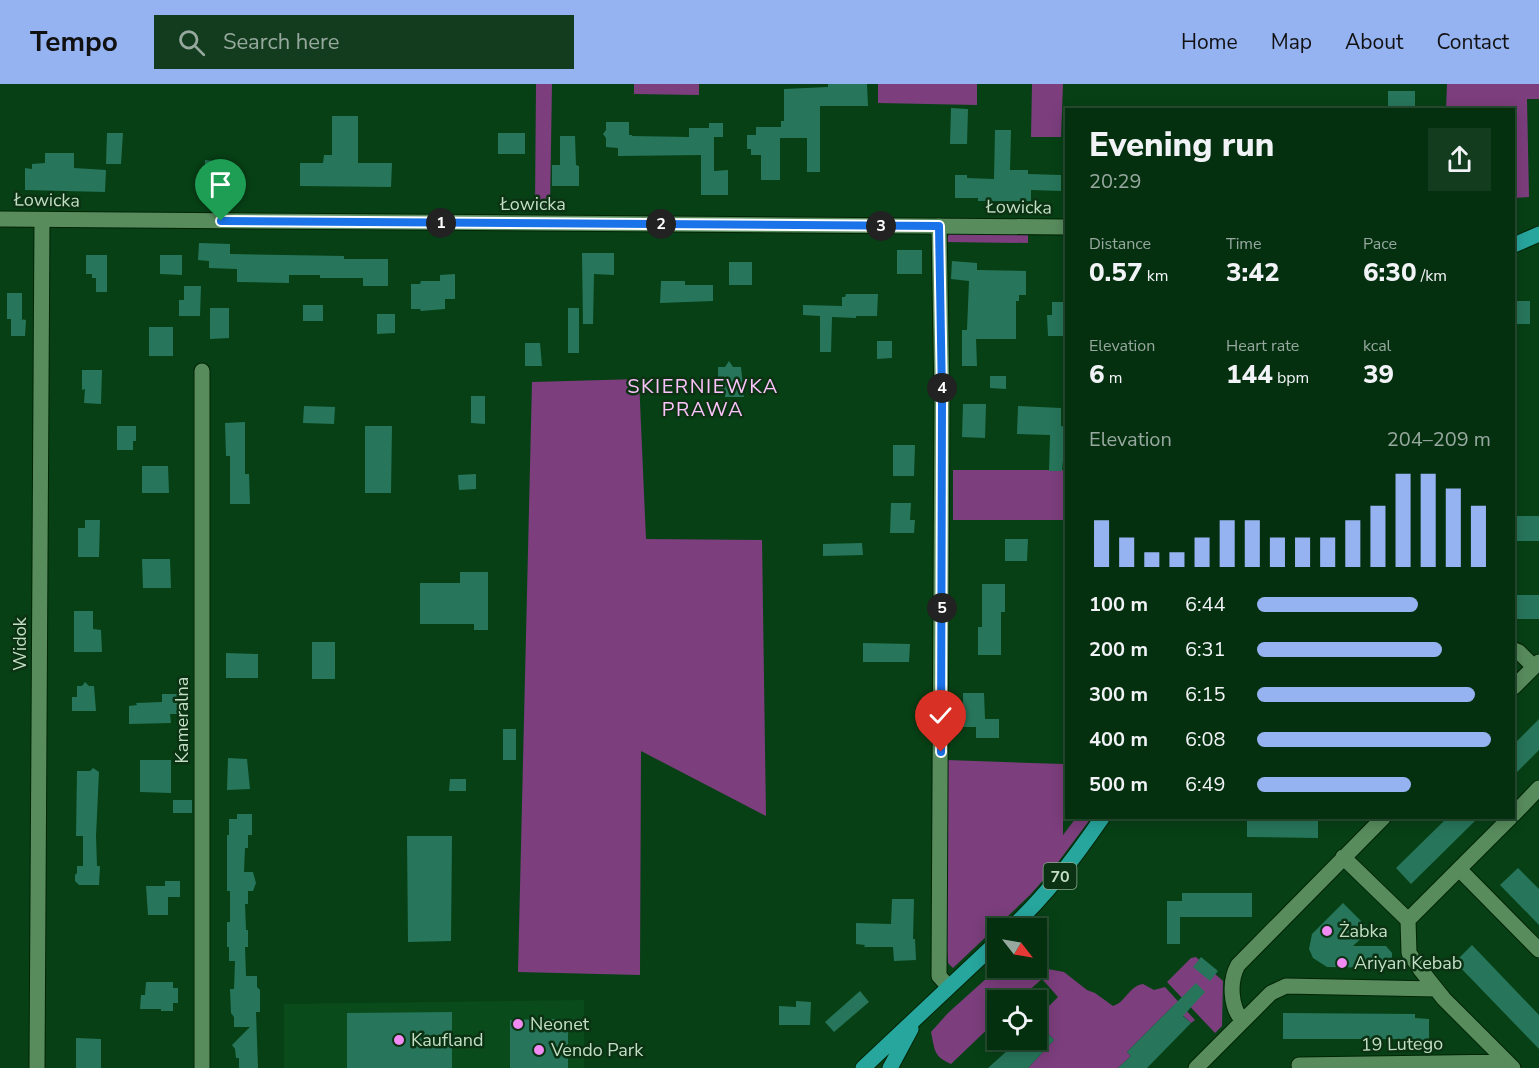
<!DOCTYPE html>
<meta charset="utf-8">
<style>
:root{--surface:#053010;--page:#133c1e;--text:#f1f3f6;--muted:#97a99f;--line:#264b30;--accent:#95b2f1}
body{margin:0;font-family:"Nunito Sans",sans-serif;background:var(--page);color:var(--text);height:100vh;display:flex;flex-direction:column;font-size:22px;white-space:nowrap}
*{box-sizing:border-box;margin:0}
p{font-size:20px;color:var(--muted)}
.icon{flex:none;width:33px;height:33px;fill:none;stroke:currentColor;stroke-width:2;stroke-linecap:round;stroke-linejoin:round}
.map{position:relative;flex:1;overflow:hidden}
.details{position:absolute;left:1065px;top:24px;width:450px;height:711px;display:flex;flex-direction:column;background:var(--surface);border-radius:0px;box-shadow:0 3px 15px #0003,0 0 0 2px var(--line)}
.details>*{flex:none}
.needle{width:39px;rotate:121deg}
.tools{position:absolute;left:987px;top:834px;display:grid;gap:12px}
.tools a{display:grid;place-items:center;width:60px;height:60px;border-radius:0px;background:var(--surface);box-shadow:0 3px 15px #0003,0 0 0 2px var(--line);font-size:30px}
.pin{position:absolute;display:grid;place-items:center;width:51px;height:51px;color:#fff;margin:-62px -26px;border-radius:50% 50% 50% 0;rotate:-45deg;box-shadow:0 0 6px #0007}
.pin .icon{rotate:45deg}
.km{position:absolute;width:30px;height:30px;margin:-15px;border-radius:50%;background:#222;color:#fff;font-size:16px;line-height:30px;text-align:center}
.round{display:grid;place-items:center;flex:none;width:63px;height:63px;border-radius:0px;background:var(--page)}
.overview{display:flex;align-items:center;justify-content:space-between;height:102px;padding:0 24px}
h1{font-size:33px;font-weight:800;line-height:45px}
.figures{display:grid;grid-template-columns:repeat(3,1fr);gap:9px;height:102px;padding:6px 24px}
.figures div{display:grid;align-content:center}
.figures b{font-size:26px;font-weight:800}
.figures small{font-size:16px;font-weight:400}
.figures p{font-size:16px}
.chart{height:168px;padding:12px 24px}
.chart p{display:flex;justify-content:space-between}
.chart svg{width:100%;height:108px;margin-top:6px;stroke:var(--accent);stroke-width:6}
ul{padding:0 24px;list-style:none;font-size:20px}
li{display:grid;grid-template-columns:96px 72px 1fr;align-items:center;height:45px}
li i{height:15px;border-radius:8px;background:var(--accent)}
header{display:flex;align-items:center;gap:36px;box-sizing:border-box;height:84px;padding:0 30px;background:var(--accent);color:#111}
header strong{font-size:28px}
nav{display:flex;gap:33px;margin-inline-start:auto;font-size:21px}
.search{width:420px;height:54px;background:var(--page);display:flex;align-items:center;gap:15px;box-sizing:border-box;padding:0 21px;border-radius:0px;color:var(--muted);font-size:22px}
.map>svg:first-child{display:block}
</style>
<header>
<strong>Tempo</strong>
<div class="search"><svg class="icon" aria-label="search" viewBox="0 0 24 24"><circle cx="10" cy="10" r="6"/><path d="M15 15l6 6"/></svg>Search here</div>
<nav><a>Home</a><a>Map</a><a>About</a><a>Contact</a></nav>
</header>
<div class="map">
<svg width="1539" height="984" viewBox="0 0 1539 984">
<rect width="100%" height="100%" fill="#074015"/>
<path fill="#0a4b1b" d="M584,916V984H284V920Z"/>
<path fill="#7c3e7d" d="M536,0H552L550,124L535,122Z
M634,0H699V11L634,10Z
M878,0H977V21L878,19Z
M1032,0H1063L1061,53H1031Z
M1447,0H1539V15H1527L1529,113L1514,114V26L1446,25Z
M949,150L1028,151V159L945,158Z
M639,295L646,455L762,456L766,732L641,667L640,891L518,888L532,298Z
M953,386H1065V436H953Z
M947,676L1063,680V751L1076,734H1091L1053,785L1030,811L953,884L948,879L946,851Z
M1196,873L1223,897L1222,942L1215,949L1167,898L1191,874Z
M1037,883L1064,888L1087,906L1095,909L1113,922C1126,918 1129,902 1143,900L1154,906L1165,903L1195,936L1191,939L1173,922L1127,968L1131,972L1118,984H1028L1054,956L1037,937V934L1058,913L1042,895L1018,916H998L997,936L951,980C933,972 935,966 931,948L948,929L998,884Z"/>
<path fill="#27765b" d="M828,0H867L868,22H820V88H807V54H780V96H761V71H751V65H747V51H756V43H781V37H784V5L828,3Z
M1388,7H1415V26H1388Z
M951,24L968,25L967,60H950Z
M332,32H358V79H392L391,103L300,102V79H323L324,71H332Z
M606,38H629V51H632V52L689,53V44H709V39H723V53H714V87L728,86V111H701V71L618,72V64L606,63V54L603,50L606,46Z
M995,46H1011L1010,86H1028V90L1061,91V107L1031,106V117H978V114H955V91H967V94L994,95Z
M107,49H123L121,80H106Z
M498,49H525V70H498Z
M560,52H575L576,81L579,82V102H552V81H560Z
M45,69H74V84L106,86L105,108L25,106V84L32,85V80L45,79Z
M205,76L223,78L222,102L204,101Z
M199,159L230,160V170L344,172V175H388V202H363V194H320V191H289V199L237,198V185L209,184V177L198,176Z
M897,166H922V190H897Z
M582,169H614V191L594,190L593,240H583Z
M86,171H107V208H96V194H92V190H86Z
M160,171H182V191L160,190Z
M952,177L977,179V186L1026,187V211H1019V217H1016V255H976L977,282H962V246H967L969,197L951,195Z
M729,178H752V201H729Z
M455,190V215H445V225L421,227L420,225H411V200H420L421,197H440V191Z
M661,197H685V201H713V217L660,219Z
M184,202H201L200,232H179V216H184Z
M7,209H22V235H20L26,236L25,252H11V235H7Z
M846,210H878L877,232H856V234L832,233L831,268H820V232L803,231V221L842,222V213H845Z
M1514,217H1530V240H1514Z
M1052,218H1063L1064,252H1048L1047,231H1052Z
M303,221H323V237H303Z
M210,224H229V254L210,255Z
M568,224H579V269H568Z
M377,230H395V249L377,250Z
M149,243H173V272H149Z
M877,257H892V274L877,275Z
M525,259H540L542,282H525Z
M729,277L733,283H741L744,313H725V306H718V283H725Z
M82,286H102L101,320L84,319L85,305L82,306Z
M990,292H1006V305L990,304Z
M471,312H485V340L471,339Z
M963,320H986L985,354L962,353Z
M304,322L335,323L334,340L303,339Z
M1018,322L1061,324V342L1066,343L1062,387H1049L1050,351L1017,350Z
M245,338V390H249L250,420H230V372H226L225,339Z
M117,342H136V357H133V366H117Z
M365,342H392L391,409H365Z
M893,361H915L914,392H893Z
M142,382H168L169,409H142Z
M476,390V405L459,406L458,391Z
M891,419H911L910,436H915L914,449H890Z
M1514,432H1539V457H1514Z
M85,436H100L99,473H78V444H85Z
M1005,455H1028L1027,477H1005Z
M862,459L863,471L823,472V460Z
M142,475H170L171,504H143Z
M460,488H488V546H474V540H420V499H460Z
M982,500H1005V528H1001V571H978V543H982Z
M1514,511H1539V535H1514Z
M74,527H93V545L101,546L102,568H74Z
M312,558H335V595H312Z
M863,559L910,560L909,578H863Z
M226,569L258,570V594H226Z
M85,598L89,602H94L96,627H72V613H77V602H82Z
M963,609H984L985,635H999V654H976V643H963Z
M162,610H179V630H170L171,639L129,640V622L137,621L136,619L162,618Z
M1539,635V666L1514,691V660Z
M503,645H516V676H503Z
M228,674L247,675L250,705L227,706Z
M140,676H171V709L140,708Z
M93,684L99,688L96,752L97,782H100L99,801H79L75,797V791L77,789V782H83V752H76L77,687H90Z
M450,695H466V707H449Z
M173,716H192V729H173Z
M237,730H252V751H248V764H245L244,788H253L256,799L253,807H248V820H245L246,846H248V863H245L246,892H257V903L260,906V928H256L258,984H239V974H236L235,965L232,961L250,943H234V933L231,929L230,905H234L235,877H229V863H227V838H230V807H227V751H229V735H237Z
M1247,734H1318V754L1247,753Z
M1447,734H1478L1411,800L1396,784Z
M407,752H452L451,857L408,858Z
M1518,784L1539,805V841L1500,801Z
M165,797H180V813H168V831H148L146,802H165Z
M1182,809H1252V833H1180V860H1167V817H1182Z
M892,815H914L913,855H915L916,876L894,877L893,863H864L865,861L856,860V839L891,840Z
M1343,819L1370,846L1353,862H1386L1392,869V884L1327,883L1313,874L1309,865L1312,850Z
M1472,861L1539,931V965L1455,878Z
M1201,873L1218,887L1210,897L1193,883Z
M146,898H173V904H178V919H173V927H161V925H140L141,911H145Z
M1196,899L1205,908L1183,932L1191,939L1147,984H1118L1131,972L1127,968Z
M860,907L869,918L834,948L825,938Z
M796,917L811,918L810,941H779V922L796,923Z
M452,928V984H347V929Z
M1283,929L1415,930V934L1429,935V957H1415V955H1283Z
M556,935V948L568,947V984H510V936Z
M1036,937L1054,956L1028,984H988L1019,956H1036Z
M76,954L101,955V984H76Z"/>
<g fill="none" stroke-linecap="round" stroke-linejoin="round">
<g stroke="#002405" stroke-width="17">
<path id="minor" d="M939,142L942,312L939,892L948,902
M1514,566L1519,568L1534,583
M1514,603L1539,578
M1514,730L1539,704
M1343,773L1408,836L1409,869L1420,885L1444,915L1513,984
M1459,785L1539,866
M1408,836L1510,734
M1243,937L1271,909L1286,902L1436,905
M1299,981L1507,978
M37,984L42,136
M202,984V287
M1196,984L1243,937C1230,924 1229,897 1238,881L1383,734"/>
</g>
<g stroke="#002405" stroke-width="17">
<path id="tertiary" d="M0,135L1066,143"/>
</g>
<g stroke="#002405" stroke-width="17">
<path id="primary" d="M1514,161L1539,150
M1011,844C1046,812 1075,773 1102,734
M863,984L998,857
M890,984L911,945"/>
</g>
<use href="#minor" stroke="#588c5d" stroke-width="15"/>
<use href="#tertiary" stroke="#588c5d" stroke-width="15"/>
<use href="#primary" stroke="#27a69e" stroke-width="15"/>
</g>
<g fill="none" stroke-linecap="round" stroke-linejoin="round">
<g stroke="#fff" stroke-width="12">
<path id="route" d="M221,137L939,142L942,312L941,668"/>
</g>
<use href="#route" stroke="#1a73e8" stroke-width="8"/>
</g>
<g fill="#f28af3" stroke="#0b3313" stroke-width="2">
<circle cx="1327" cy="847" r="6"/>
<circle cx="1342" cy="879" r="6"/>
<circle cx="518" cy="940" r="6"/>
<circle cx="399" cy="956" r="6"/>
<circle cx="539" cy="966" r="6"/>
</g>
<g text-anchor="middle" stroke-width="5" stroke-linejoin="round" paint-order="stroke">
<rect fill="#0b3313" stroke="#8cab90" stroke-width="1.5" x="1043.5" y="779" width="33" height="26" rx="4.5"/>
<g font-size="16" font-weight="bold" fill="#c3dec5">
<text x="1060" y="798">70</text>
</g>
<g font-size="18" fill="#c3dec5" stroke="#0b3313">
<text transform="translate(47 116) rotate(1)" y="6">Łowicka</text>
<text x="533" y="126">Łowicka</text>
<text transform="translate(1019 123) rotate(1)" y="6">Łowicka</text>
<text transform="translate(20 560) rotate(-90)" y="6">Widok</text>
<text transform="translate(182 636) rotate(-90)" y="6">Kameralna</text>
<text transform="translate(1402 960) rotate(-1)" y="6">19 Lutego</text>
</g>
<g font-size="18" fill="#c3dec5" stroke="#0b3313" text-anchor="start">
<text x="1339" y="853">Żabka</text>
<text x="1354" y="885">Ariyan Kebab</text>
<text x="530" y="946">Neonet</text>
<text x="411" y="962">Kaufland</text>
<text x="551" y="972">Vendo Park</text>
</g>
<g font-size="20" letter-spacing="1.5" fill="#fdc3fc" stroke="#0b3313">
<text x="703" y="309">SKIERNIEWKA<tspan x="703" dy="23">PRAWA</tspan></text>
</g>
</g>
</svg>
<div class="tools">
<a><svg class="needle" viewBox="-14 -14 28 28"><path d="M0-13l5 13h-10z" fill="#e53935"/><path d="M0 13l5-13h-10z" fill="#97a99f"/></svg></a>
<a><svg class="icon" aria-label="locate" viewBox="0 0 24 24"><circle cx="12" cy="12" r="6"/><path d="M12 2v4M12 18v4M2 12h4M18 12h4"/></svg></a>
</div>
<div class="pin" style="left:221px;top:137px;background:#1e9e55"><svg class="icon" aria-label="arrive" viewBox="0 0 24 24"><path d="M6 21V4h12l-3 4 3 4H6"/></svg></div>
<div class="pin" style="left:941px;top:668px;background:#d93025"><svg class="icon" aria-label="check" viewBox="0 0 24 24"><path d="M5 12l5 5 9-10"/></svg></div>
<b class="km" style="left:441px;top:139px">1</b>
<b class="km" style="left:661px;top:140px">2</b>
<b class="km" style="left:881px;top:142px">3</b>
<b class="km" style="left:942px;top:304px">4</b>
<b class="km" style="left:942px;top:524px">5</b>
<section class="details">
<div class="overview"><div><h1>Evening run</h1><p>20:29</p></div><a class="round"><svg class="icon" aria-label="share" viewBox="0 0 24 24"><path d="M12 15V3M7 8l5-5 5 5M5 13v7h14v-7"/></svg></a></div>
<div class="figures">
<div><p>Distance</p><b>0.57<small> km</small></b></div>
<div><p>Time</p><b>3:42</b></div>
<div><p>Pace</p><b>6:30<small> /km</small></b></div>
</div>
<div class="figures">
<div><p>Elevation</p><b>6<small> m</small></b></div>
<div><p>Heart rate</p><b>144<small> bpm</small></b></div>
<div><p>kcal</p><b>39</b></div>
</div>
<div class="chart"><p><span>Elevation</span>204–209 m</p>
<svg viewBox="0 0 160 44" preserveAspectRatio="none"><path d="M5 44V25M15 44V32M25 44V38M35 44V38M45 44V32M55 44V25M65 44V25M75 44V32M85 44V32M95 44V32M105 44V25M115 44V19M125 44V6M135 44V6M145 44V12M155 44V19"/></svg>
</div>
<ul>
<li><b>100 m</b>6:44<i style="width:69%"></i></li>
<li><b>200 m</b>6:31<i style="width:79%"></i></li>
<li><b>300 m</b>6:15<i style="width:93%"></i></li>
<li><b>400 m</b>6:08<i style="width:100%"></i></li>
<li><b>500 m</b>6:49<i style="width:66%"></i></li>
</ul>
</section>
</div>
